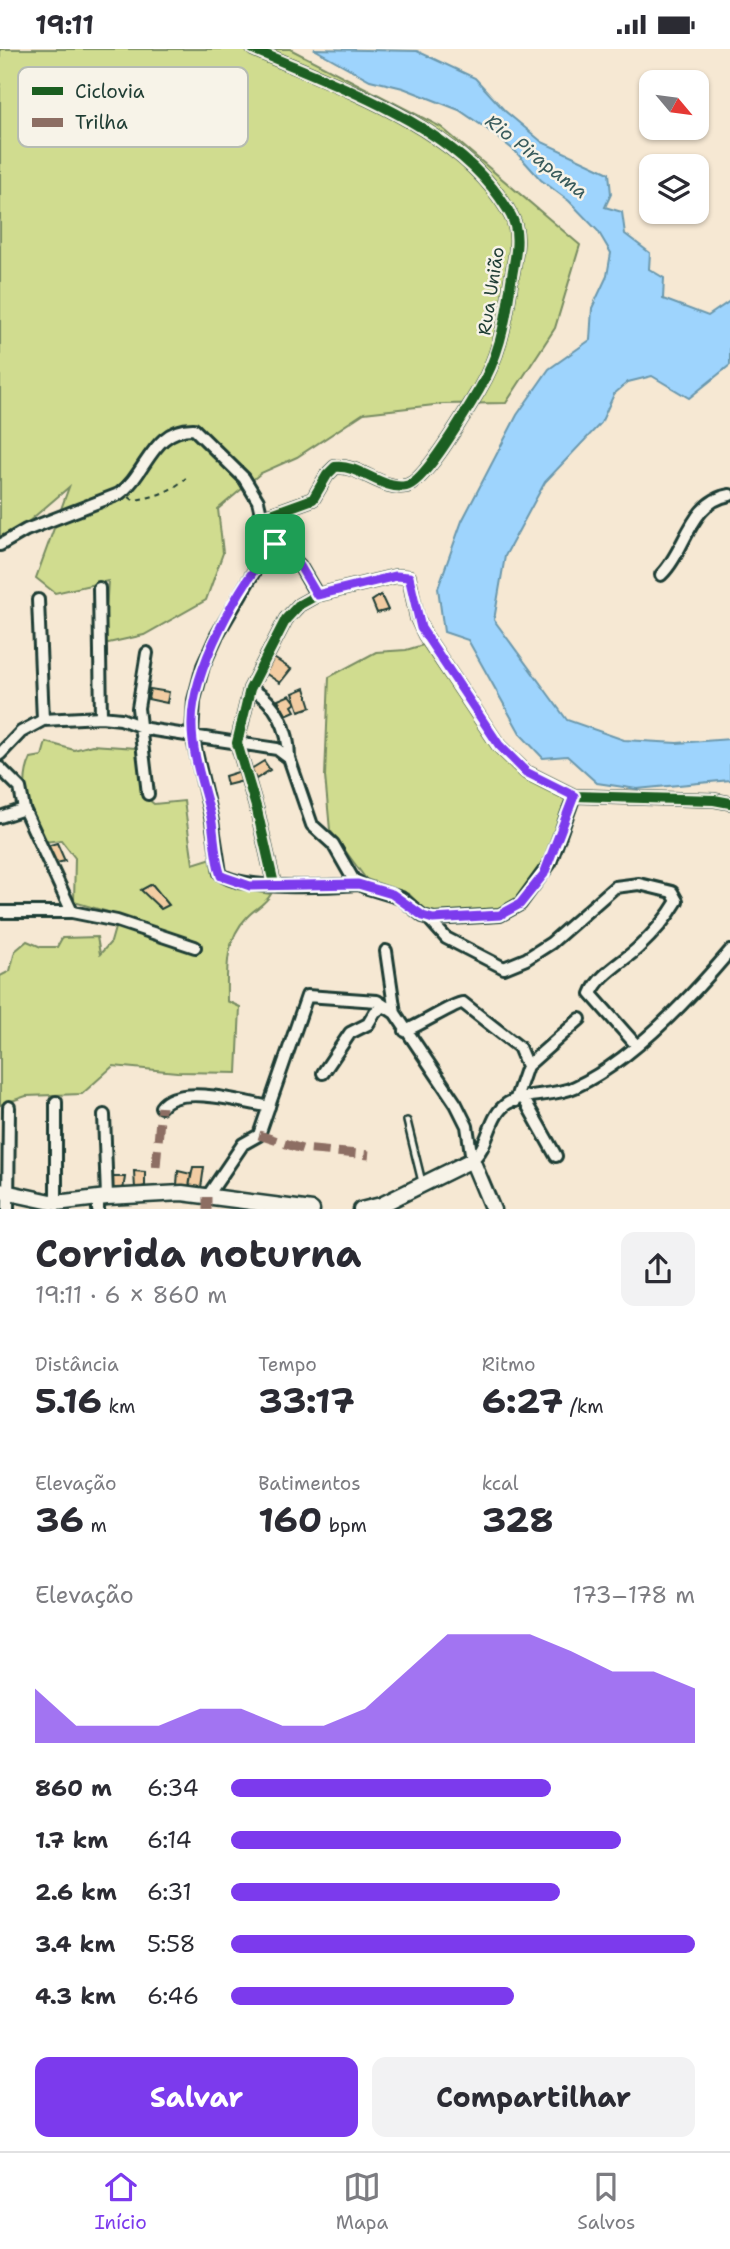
<!DOCTYPE html>
<html lang="pt">
<meta charset="utf-8">
<style>
:root{--surface:#fff;--page:#f2f2f3;--text:#2b2b33;--muted:#7c7c81;--line:#e1e1e2;--accent:#7c3aed}
body{margin:0;font-family:"Shantell Sans",sans-serif;background:var(--page);color:var(--text);height:100vh;display:flex;flex-direction:column;font-size:26px;white-space:nowrap}
*{box-sizing:border-box;margin:0}
p{font-size:23px;color:var(--muted)}
.icon{flex:none;width:38px;height:38px;fill:none;stroke:currentColor;stroke-width:2;stroke-linecap:round;stroke-linejoin:round}
.map{position:relative;height:1160px;overflow:hidden}
.drawer{display:flex;flex-direction:column;background:var(--surface);flex:1}
.drawer>*{flex:none}
.needle{width:46px;rotate:119deg}
.fabs{position:absolute;left:639px;top:21px;display:grid;gap:14px}
.fabs a{display:grid;place-items:center;width:70px;height:70px;border-radius:14px;background:var(--surface);box-shadow:0 2px 5px #0004;font-size:35px}
.pin{position:absolute;display:grid;place-items:center;width:60px;height:60px;color:#fff;margin:-30px;border-radius:14px;box-shadow:0 4px 10px #0006}
.round{display:grid;place-items:center;flex:none;width:74px;height:74px;border-radius:14px;background:var(--page)}
.headline{display:flex;align-items:center;justify-content:space-between;height:119px;padding:0 35px}
h1{font-size:38px;font-weight:700;line-height:52px}
.figures{display:grid;grid-template-columns:repeat(3,1fr);gap:10px;height:119px;padding:7px 35px}
.figures div{display:grid;align-content:center}
.figures b{font-size:35px;font-weight:700}
.figures small{font-size:19px;font-weight:400}
.figures p{font-size:19px}
.chart{height:196px;padding:14px 35px}
.chart p{display:flex;justify-content:space-between}
.chart svg{width:100%;height:126px;margin-top:7px;fill:var(--accent);opacity:.7}
.cta{display:flex;gap:14px;margin-top:auto;padding:14px 35px}
.cta a{flex:1;height:80px;border-radius:14px;background:var(--accent);color:#fff;font-size:28px;font-weight:700;line-height:80px;text-align:center}
.cta a+a{background:var(--page);color:var(--text)}
ul{padding:0 35px;list-style:none;font-size:23px}
li{display:grid;grid-template-columns:112px 84px 1fr;align-items:center;height:52px}
li i{height:18px;border-radius:9px;background:var(--accent)}
.status{display:flex;justify-content:space-between;align-items:center;height:49px;padding:0 35px;background:var(--surface);direction:ltr}
.status svg{height:19px;fill:currentColor}
.tab-bar{display:flex;justify-content:space-around;align-items:center;height:98px;border-top:2px solid var(--line);background:var(--surface);font-size:19px;color:var(--muted)}
.tab-bar a{display:grid;justify-items:center;gap:4px}
.tab-bar .on{color:var(--accent)}
.map>svg:first-child{display:block}
</style>
<div class="status"><b>19:11</b><svg viewBox="0 0 49 12"><path d="M0 12V9h3v3zM5 12V6h3v6zM10 12V3h3v9zM15 12V0h3v12zM26 1h20v11H26zM47 4h2v5h-2z"/></svg></div>
<div class="map">
<svg width="730" height="1161" viewBox="0 0 730 1161">
<rect width="100%" height="100%" fill="#f6e8d3"/>
<filter id="ink" filterUnits="userSpaceOnUse"><feTurbulence type="fractalNoise" baseFrequency=".0143" numOctaves="2"/><feDisplacementMap in="SourceGraphic" scale="14" xChannelSelector="R" yChannelSelector="G"/><feConvolveMatrix kernelMatrix="1 2 1 2 8 2 1 2 1" color-interpolation-filters="sRGB"/></filter>
<g filter="url(#ink)">
<path fill="#d0dc8f" stroke="#788c62" stroke-width="2" d="M0,0H290L441,78L580,196L555,279L506,354L443,355L364,364L297,408L261,424L218,460L223,504L206,551L144,586L104,595L108,532L55,544L36,529L69,438L0,497Z
M423,596L489,693L513,720L534,727L571,755L541,830L514,860L434,870L409,845L366,830L330,781L325,727L329,628L376,603L406,601Z
M46,693L74,701L92,696L136,699L143,746L154,755L184,752L193,815L212,809L217,828L237,840L271,845C265,856 255,859 247,868C224,892 227,922 227,952L240,958L237,1024L177,1023L113,1017L82,1045L26,1047L0,1056V927L10,922L15,902L27,892L41,898H57L62,889L97,888L100,905L111,893L117,872L112,864L74,853L75,809L61,791L44,793C31,766 17,738 31,709L42,707Z"/>
<path fill="#9ed4fd" stroke="#6b98ad" stroke-width="2" d="M314,0L417,2L475,29L505,62L542,93L609,124L611,145L605,158L622,163L625,185L650,204L649,220L664,229L663,250L708,267L730,252V316L689,349L652,327L628,333L614,345L601,374L545,433L505,507L494,571L567,671L624,691L677,694L730,690V731L637,740L597,734L567,707L543,709L521,686L468,591L444,583L438,539L462,472L517,366L549,320L590,291L592,259L607,227L611,204L598,182L569,152L541,131L515,102L487,80L459,61L403,39L370,31Z"/>
<path fill="#f3cda3" stroke="#1f3d34" stroke-width="2" d="M381,546L388,561L377,564L372,552Z
M272,608L291,620L280,634L262,622Z
M305,639L311,658L299,662L293,644Z
M150,640L169,643L167,654L148,650Z
M290,646L296,654L292,657L295,662L286,666L278,651Z
M264,712L270,721L256,730L251,720Z
M241,722L243,732L227,736L225,727Z
M57,794L65,812L52,815L43,798Z
M152,835L169,856L161,860L141,841Z
M193,1118H204L201,1139L189,1138Z
M134,1122L145,1123V1137L135,1140Z
M178,1122L191,1125L189,1138L177,1136Z
M111,1128H125L123,1141L112,1142Z"/>
<g fill="none" stroke-linecap="round" stroke-linejoin="round">
<g stroke="#1f3d34" stroke-width="10">
<path id="service" d="M407,1072L422,1133"/>
</g>
<g stroke="#1f3d34" stroke-width="16">
<path id="minor" d="M253,0C336,37 447,73 500,149C506,158 513,167 515,177C520,196 512,221 510,240C505,277 498,309 479,341C467,360 426,433 406,437C383,442 359,415 335,418L327,426L313,450L263,468
M275,495L259,514L217,586L203,617L194,651L192,686L212,772L220,824C236,842 331,837 358,835
M0,496L26,481L119,445C147,425 152,379 194,380L244,429L258,452L265,482L300,517L317,546
M661,526C686,502 690,452 730,446
M99,539L101,668
M38,551L43,671
M147,604L138,659L148,745
M250,640C277,652 289,681 289,709
M0,705L21,683L43,671L101,668L121,670L147,680L277,700L289,709L312,776L333,795L353,830L365,838L401,849L423,867L434,870L500,866L520,855L550,814L574,747
M0,719L20,739L24,760L72,863
M0,768L24,760
M274,835L257,761L237,694L250,640L286,570L299,556L317,546L396,527L409,528L417,569L425,586L499,697L526,723L574,747L714,751L730,754
M0,863H72L117,872L195,898
M428,869L446,889L504,919L526,910L551,894L615,838L639,835L672,843L677,852C667,869 652,886 638,899C623,913 598,926 591,945L637,997
M386,902L395,964L456,1055L467,1077L472,1111
M405,982C418,977 457,953 463,954L519,998L527,1017
M323,1024L350,984L368,975L375,963L385,957
M524,1050L556,1107
M515,1052L527,1017L580,970
M56,1053V1154
M161,1058C178,1034 244,1053 269,1058
M104,1066L107,1148
M472,1111C490,1097 488,1066 508,1054C527,1043 554,1048 575,1038C630,1013 691,948 730,902
M207,1148L243,1095L259,1086L307,947L377,952L395,964
M98,1149V1161
M8,1161L9,1058"/>
</g>
<g stroke="#1f3d34" stroke-width="19">
<path id="tertiary" d="M0,1142L56,1154L107,1148L182,1144L312,1161
M361,1161L381,1156L472,1111L493,1161"/>
</g>
<path stroke="#1f3d34" stroke-width="2" stroke-dasharray="5 5" stroke-linecap="butt" d="M129,448L133,451C153,449 172,442 186,429"/>
<use href="#service" stroke="#f7f3e8" stroke-width="5"/>
<use href="#minor" stroke="#f7f3e8" stroke-width="10"/>
<use href="#tertiary" stroke="#f7f3e8" stroke-width="14"/>
<path stroke="#8d6e63" stroke-width="9" stroke-dasharray="18 9" stroke-linecap="butt" d="M259,1086L302,1100L369,1106
M156,1118L161,1058
M207,1148V1161"/>
<g stroke="#f7f3e8" stroke-width="15">
<path id="cycleway" d="M253,0C336,37 447,73 500,149C506,158 513,167 515,177C520,196 512,221 510,240C505,277 498,309 479,341C467,360 426,433 406,437C383,442 359,415 335,418L327,426L313,450L263,468
M274,835L257,761L237,694L250,640L286,570L299,556L317,546L396,527L409,528L417,569L425,586L499,697L526,723L574,747L714,751L730,754"/>
</g>
<use href="#cycleway" stroke="#1b5e20" stroke-width="10"/>
</g>
</g>
<g fill="none" stroke-linecap="round" stroke-linejoin="round" filter="url(#ink)">
<g stroke="#fff" stroke-width="14">
<path id="route" d="M275,495L300,517L317,546L396,527L409,528L421,579L499,696L526,723L574,747L544,825L520,855L500,866L433,870L423,867L392,845L358,835L250,837L221,827C214,808 215,787 211,768C204,738 191,704 192,673C192,622 240,532 275,495Z"/>
</g>
<use href="#route" stroke="#7c3aed" stroke-width="9"/>
</g>
<g text-anchor="middle" stroke-width="5" stroke-linejoin="round" paint-order="stroke">
<g font-size="18" fill="#1f3d34" stroke="#f7f3e8">
<text transform="translate(491 242) rotate(-81)" y="6">Rua União</text>
</g>
<g font-size="19" font-style="italic" fill="#385b5c" stroke="#f7f3e8">
<text transform="translate(537 107) rotate(38)" y="7">Rio Pirapama</text>
</g>
</g>
<rect x="18" y="18" width="230" height="80" rx="10" fill="#f7f3e8" stroke="#b6bcb2" stroke-width="2"/>
<rect x="32" y="38" width="31" height="8" fill="#1b5e20"/>
<rect x="32" y="69" width="31" height="9" fill="#8d6e63"/>
<g font-size="19" fill="#1f3d34">
<text x="75" y="49">Ciclovia</text>
<text x="75" y="80">Trilha</text>
</g>
</svg>
<div class="fabs">
<a><svg class="needle" viewBox="-14 -14 28 28"><path d="M0-13l5 13h-10z" fill="#e53935"/><path d="M0 13l5-13h-10z" fill="#7c7c81"/></svg></a>
<a><svg class="icon" aria-label="layers" viewBox="0 0 24 24"><path d="M12 4l9 5-9 5-9-5zM3 14l9 5 9-5"/></svg></a>
</div>
<div class="pin" style="left:275px;top:495px;background:#1e9e55"><svg class="icon" aria-label="arrive" viewBox="0 0 24 24"><path d="M6 21V4h12l-3 4 3 4H6"/></svg></div>
</div>
<section class="drawer">
<div class="headline"><div><h1>Corrida noturna</h1><p>19:11 · 6 × 860 m</p></div><a class="round"><svg class="icon" aria-label="share" viewBox="0 0 24 24"><path d="M12 15V3M7 8l5-5 5 5M5 13v7h14v-7"/></svg></a></div>
<div class="figures">
<div><p>Distância</p><b>5.16<small> km</small></b></div>
<div><p>Tempo</p><b>33:17</b></div>
<div><p>Ritmo</p><b>6:27<small> /km</small></b></div>
</div>
<div class="figures">
<div><p>Elevação</p><b>36<small> m</small></b></div>
<div><p>Batimentos</p><b>160<small> bpm</small></b></div>
<div><p>kcal</p><b>328</b></div>
</div>
<div class="chart"><p><span>Elevação</span>173–178 m</p>
<svg viewBox="0 0 160 44" preserveAspectRatio="none"><path d="M0 44V25L10 38L20 38L30 38L40 32L50 32L60 38L70 38L80 32L90 19L100 6L110 6L120 6L130 12L140 19L150 19L160 25V44z"/></svg>
</div>
<ul>
<li><b>860 m</b>6:34<i style="width:69%"></i></li>
<li><b>1.7 km</b>6:14<i style="width:84%"></i></li>
<li><b>2.6 km</b>6:31<i style="width:71%"></i></li>
<li><b>3.4 km</b>5:58<i style="width:100%"></i></li>
<li><b>4.3 km</b>6:46<i style="width:61%"></i></li>
</ul>
<div class="cta"><a>Salvar</a><a>Compartilhar</a></div>
</section>
<nav class="tab-bar">
<a class="on"><svg class="icon" aria-label="home" viewBox="0 0 24 24"><path d="M3 11l9-7 9 7M6 9v11h12V9"/></svg>Início</a>
<a><svg class="icon" aria-label="map" viewBox="0 0 24 24"><path d="M3 6l6-2 6 2 6-2v14l-6 2-6-2-6 2zM9 4v14M15 6v14"/></svg>Mapa</a>
<a><svg class="icon" aria-label="saved" viewBox="0 0 24 24"><path d="M7 4h10v16l-5-4-5 4z"/></svg>Salvos</a>
</nav>
